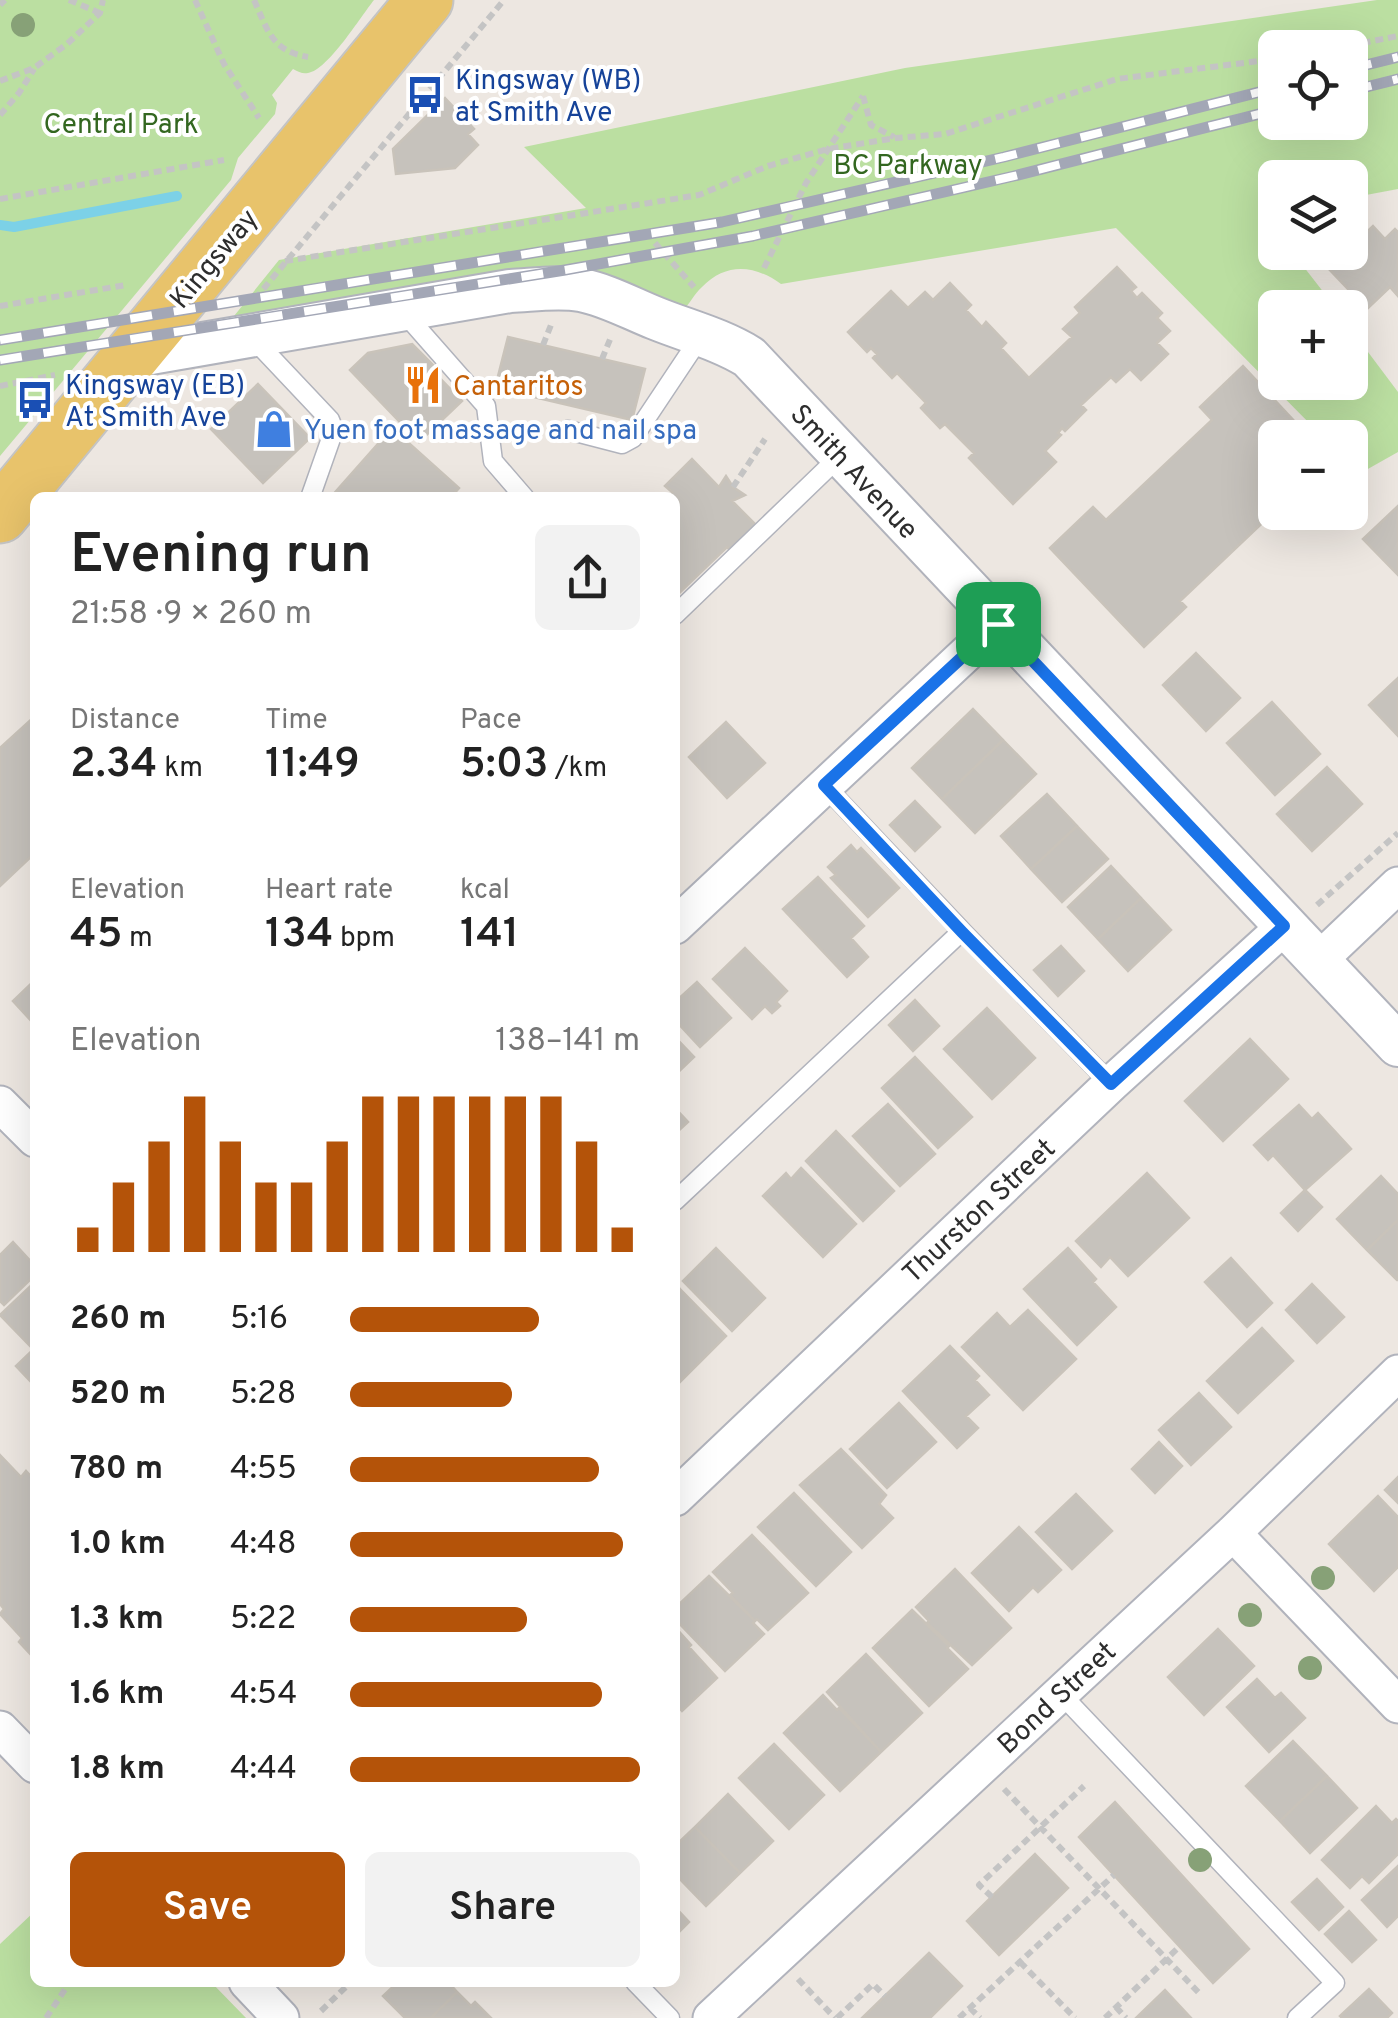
<!DOCTYPE html>
<meta charset="utf-8">
<style>
:root{--surface:#fff;--page:#f2f2f2;--text:#222;--muted:#767676;--accent:#b45309}
body{margin:0;font-family:Overpass,sans-serif;background:var(--page);color:var(--text);height:100vh;display:flex;flex-direction:column;font-size:38px;white-space:nowrap}
*{box-sizing:border-box;margin:0}
p{font-size:32px;color:var(--muted)}
.icon{flex:none;width:55px;height:55px;fill:none;stroke:currentColor;stroke-width:2;stroke-linecap:round;stroke-linejoin:round}
.map{position:relative;flex:1;overflow:hidden}
.side{position:absolute;left:30px;top:492px;width:650px;height:1495px;display:flex;flex-direction:column;background:var(--surface);border-radius:15px;box-shadow:0 10px 40px #0002}
.side>*{flex:none}
.fabs{position:absolute;left:1258px;top:30px;display:grid;gap:20px}
.fabs a{display:grid;place-items:center;width:110px;height:110px;border-radius:15px;background:var(--surface);box-shadow:0 10px 40px #0002;font-size:50px}
.pin{position:absolute;display:grid;place-items:center;width:85px;height:85px;color:#fff;margin:-42px;border-radius:20px;box-shadow:0 5px 15px #0006}
.round{display:grid;place-items:center;flex:none;width:105px;height:105px;border-radius:15px;background:var(--page)}
.headline{display:flex;align-items:center;justify-content:space-between;height:170px;padding:0 40px}
h1{font-size:55px;font-weight:600;line-height:75px}
.figures{display:grid;grid-template-columns:repeat(3,1fr);gap:15px;height:170px;padding:10px 40px}
.figures div{display:grid;align-content:center}
.figures b{font-size:42px;font-weight:600}
.figures small{font-size:28px;font-weight:400}
.figures p{font-size:28px}
.chart{height:280px;padding:20px 40px}
.chart p{display:flex;justify-content:space-between}
.chart svg{width:100%;height:180px;margin-top:10px;stroke:var(--accent);stroke-width:6}
.action{display:flex;gap:20px;margin-top:auto;padding:20px 40px}
.action a{flex:1;height:115px;border-radius:15px;background:var(--accent);color:#fff;font-size:40px;font-weight:600;line-height:115px;text-align:center}
.action a+a{background:var(--page);color:var(--text)}
ul{padding:0 40px;list-style:none;font-size:32px}
li{display:grid;grid-template-columns:160px 120px 1fr;align-items:center;height:75px}
li i{height:25px;border-radius:12px;background:var(--accent)}
.map>svg:first-child{display:block}
</style>
<div class="map">
<svg width="1398" height="2018" viewBox="0 0 1398 2018">
<rect width="100%" height="100%" fill="#ede7e1"/>
<path fill="#bbdfa1" fill-rule="evenodd" d="M0,0H374C361,16 328,70 308,73C302,74 299,72 293,69L272,95L277,103L275,114L238,158L231,180L0,456Z
M1377,0H1398V189L1350,198V178H1275V211L1264,213L1275,228V252L1293,253L1335,307L1275,308V382H1350V328L1398,392V452L1359,474L1350,465V438L1323,437L1116,228L781,284C755,265 726,262 702,287C694,294 690,304 682,311L643,297L230,321L279,260L586,208L524,147L905,68ZM1275,48H1350V122H1275Z
M35,1911V1982L212,1983L246,2018H0V1944Z"/>
<g fill="none" stroke-linecap="round" stroke-linejoin="round">
<path stroke="#7cd1e7" stroke-width="10" d="M0,225L14,227L177,196"/>
</g>
<path fill="#c6c2bc" stroke="#c9c3ba" stroke-width="2.5" d="M445,98L474,129L468,134L478,145L455,168L396,174L393,149Z
M1373,226L1385,239L1395,229L1398,232V296L1390,287L1367,309L1328,268L1345,252H1350V248Z
M1117,267L1136,287L1131,291L1137,298L1142,293L1162,313L1157,318L1170,331L1157,343L1168,354L1141,380L1130,369L1116,382L1111,377L1081,405L1086,410L1065,431L1062,428L1058,433L1061,435L1045,451L1056,462L1013,504L969,458L974,453L945,424L940,428L921,408L926,403L897,373L892,378L873,358L877,354L871,348L867,352L848,332L891,291L908,308L925,292L933,300L950,283L971,305L966,310L982,327L986,322L1006,343L1001,348L1029,378L1072,337L1063,329L1080,313L1075,307Z
M508,337L645,369L632,420L495,388Z
M412,344L435,367L432,370L462,401L419,442L350,370L368,353Z
M1243,366L1310,438H1275V511L1180,601L1186,607L1144,647L1050,548L1093,507L1106,520L1212,420L1200,407Z
M258,384L310,438L263,483L211,429Z
M392,428L459,488L450,498H330Z
M692,459L719,487L726,476L733,487L745,495L732,501L756,525L730,550L727,547L675,597V498H666L672,492L665,486Z
M1398,506V575L1363,539Z
M1196,653L1240,698L1206,731L1163,685Z
M1398,678V736L1369,705Z
M1272,702L1320,754L1275,795L1227,743Z
M973,709L1003,740L942,799L912,768Z
M35,716V853L0,886V748Z
M726,722L765,763L727,798L689,757Z
M1003,740L1036,774L975,833L942,799Z
M1327,767L1362,804L1312,851L1277,814Z
M1047,794L1077,826L1031,869L1001,836Z
M915,801L940,827L915,851L890,825Z
M1077,826L1108,859L1062,902L1031,869Z
M851,845L857,852L861,848L899,888L868,917L831,878L836,875L828,867Z
M1111,866L1141,898L1098,939L1068,907Z
M818,877L864,926L851,938L868,957L847,977L783,909Z
M1141,898L1171,930L1128,971L1098,939Z
M1061,946L1084,971L1058,996L1034,970Z
M745,948L787,991L776,1002L780,1006L772,1013L765,1006L752,1019L713,979Z
M35,980V1025L13,1001Z
M697,982L731,1018L700,1047L675,1020V1002Z
M915,1000L939,1026L913,1051L889,1025Z
M987,1008L1035,1058L992,1099L944,1049Z
M675,1037L694,1057L675,1075Z
M1250,1039L1288,1079L1223,1141L1185,1101Z
M915,1057L972,1117L938,1148L882,1088Z
M888,1104L935,1154L900,1186L853,1136Z
M1299,1105L1312,1119L1318,1113L1351,1149L1305,1190L1273,1155L1268,1160L1254,1145Z
M675,1108L688,1122L675,1134Z
M836,1131L894,1191L863,1221L806,1161Z
M801,1168L856,1224L823,1257L763,1196L786,1173L791,1179Z
M1147,1173L1189,1218L1128,1276L1110,1257L1101,1267L1076,1241Z
M1381,1176L1398,1194V1220L1367,1250L1337,1219Z
M1305,1190L1322,1207L1298,1231L1281,1213Z
M1398,1220V1280H1397L1367,1250Z
M13,1242L35,1266V1275L4,1305L0,1301V1255Z
M716,1248L765,1298L732,1331L683,1281Z
M1068,1248L1096,1279L1093,1282L1116,1307L1077,1345L1024,1289Z
M1231,1258L1272,1303L1247,1327L1205,1282Z
M35,1282V1345L32,1348L0,1315Z
M1312,1284L1344,1317L1317,1343L1286,1310Z
M680,1289L726,1336L675,1387V1293Z
M1028,1310L1076,1359L1023,1410L962,1347L997,1313L1010,1327Z
M1262,1328L1293,1361L1238,1413L1207,1381Z
M950,1346L979,1376L975,1380L989,1395L966,1416L978,1428L957,1448L903,1391Z
M35,1348V1386L16,1366Z
M1199,1393L1231,1427L1191,1465L1159,1430Z
M899,1403L936,1442L887,1488L850,1449Z
M1159,1442L1182,1466L1155,1493L1132,1469Z
M841,1449L886,1495L879,1504L893,1518L862,1548L800,1485Z
M0,1455L21,1477L26,1471L35,1481V1659L19,1642L22,1638L0,1614L4,1609L0,1604Z
M1398,1477V1503L1385,1490Z
M794,1493L851,1552L816,1586L758,1527Z
M1076,1494L1112,1531L1072,1569L1036,1532Z
M1378,1496L1398,1517V1567L1374,1591L1329,1544Z
M1019,1527L1061,1570L1038,1592L1033,1587L1009,1611L972,1573Z
M752,1535L808,1593L768,1630L757,1619L755,1621L730,1595L733,1593L713,1572Z
M955,1569L1011,1628L972,1665L927,1623L929,1621L916,1607Z
M709,1576L755,1621L753,1623L764,1634L725,1671L675,1619V1608Z
M912,1610L949,1646L947,1648L968,1669L929,1706L873,1648Z
M675,1627L691,1645L689,1647L717,1678L682,1711L675,1703Z
M1218,1629L1254,1666L1204,1715L1168,1677Z
M866,1654L922,1713L881,1752L827,1692Z
M1257,1679L1275,1698L1281,1693L1305,1718L1269,1752L1227,1707Z
M823,1695L837,1710L839,1708L881,1752L840,1791L784,1733Z
M1293,1741L1327,1776L1280,1821L1246,1786Z
M774,1744L824,1795L789,1829L739,1778Z
M1327,1776L1357,1808L1310,1853L1280,1821Z
M728,1794L773,1841L740,1873L695,1827Z
M1115,1802L1249,1949L1213,1983L1079,1837Z
M1376,1806L1392,1823L1396,1819L1398,1821V1854L1369,1883L1362,1876L1350,1888L1322,1860Z
M695,1827L740,1873L706,1906L675,1874V1846Z
M1035,1854L1068,1888L999,1955L967,1921Z
M1398,1866V1916L1387,1927L1362,1900Z
M1317,1879L1343,1907L1319,1930L1292,1902Z
M675,1907L689,1922L675,1936Z
M1349,1911L1376,1940L1352,1962L1325,1934Z
M929,1953L962,1986L930,2018H862Z
M398,1982H448L457,1992L431,2018H405L383,1996Z
M1369,1989L1392,2013L1387,2018H1342L1340,2016Z
M1165,1990L1191,2018H1136Z
M457,1992L471,2006L475,2002L491,2018H431Z"/>
<g fill="none" stroke-linecap="round" stroke-linejoin="round">
<g stroke="#b1b3bc" stroke-width="21">
<path id="service" d="M411,309L413,323L486,406L493,461L525,498
M262,335V348L330,420L334,430L310,498
M568,430L622,444L633,438L701,336
M675,615L840,456
M962,931L1111,1084
M675,1201L962,931L824,785
M1060,1693L1335,1983L1297,2018
M635,1982L670,2018"/>
</g>
<g stroke="#b1b3bc" stroke-width="39">
<path id="minor" d="M675,926L998,624
M1318,961L1398,885
M0,1104L35,1139
M675,1498L1111,1084L1285,926
M1233,1533L1398,1705
M0,1729L35,1765
M247,1982L281,2018
M711,2018L1233,1533L1398,1373"/>
</g>
<g stroke="#b1b3bc" stroke-width="46">
<path id="tertiary" d="M133,356L510,291C533,290 558,286 581,290C607,295 630,308 655,318C687,331 720,339 749,357L1398,1045"/>
</g>
<g stroke="#c4c4c4" stroke-width="59">
<path id="primary" d="M0,515L425,0"/>
</g>
<path stroke="#c4c4c4" stroke-width="6" stroke-dasharray="8 5" stroke-linecap="butt" d="M69,0L100,13
M195,0L224,64L259,118
M254,0C268,31 272,51 308,57
M0,5L5,0
M1337,48L1398,36
M0,81L34,68L67,44L100,13L103,0
M863,96L871,125L894,137
M0,115L19,93L34,69
M0,199L224,160
M655,243L694,287
M285,261L699,195L768,166L828,149L896,138L945,134L1117,79L1275,59
M764,268L806,183L863,96
M255,299L504,0
M0,306L126,285
M543,345L551,325
M602,359L611,337
M0,386L55,375
M733,487L765,439
M1317,905L1398,833
M1004,1789L1201,1995
M992,1897L979,1885L1084,1786
M1020,1962L1075,2018
M798,1979L835,2018
M1116,2007L1126,2018
M970,2008L980,2018
M321,2011L351,1982
M46,2018L70,1982
M837,2018L873,1984L885,1996
M959,2018L1114,1875
M1105,2018L1179,1947"/>
<use href="#service" stroke="#fff" stroke-width="18"/>
<use href="#minor" stroke="#fff" stroke-width="35"/>
<use href="#tertiary" stroke="#fff" stroke-width="42"/>
<use href="#primary" stroke="#e8c36b" stroke-width="55"/>
<g stroke="#a3a7b6" stroke-width="11">
<path id="rail" d="M1350,69L1398,57
M1350,91L1398,79
M0,340L722,222L1004,157L1275,88
M0,360L565,270L753,236L1014,176L1275,110"/>
</g>
<use href="#rail" stroke="#fff" stroke-width="8" stroke-dasharray="22" stroke-linecap="butt"/>
</g>
<g fill="#87a177">
<circle cx="23" cy="25" r="12"/>
<circle cx="1323" cy="1578" r="12"/>
<circle cx="1250" cy="1615" r="12"/>
<circle cx="1310" cy="1668" r="12"/>
<circle cx="1200" cy="1860" r="12"/>
</g>
<g fill="none" stroke-linecap="round" stroke-linejoin="round">
<g stroke="#fff" stroke-width="20">
<path id="route" d="M998,624L1284,926L1111,1084L962,932L824,785Z"/>
</g>
<use href="#route" stroke="#1a73e8" stroke-width="12"/>
</g>
<defs>
<g id="bus-bare" transform="scale(3)"><path d="M-5-6H5V4H4V6H2V4H-2V6H-4V4H-5ZM-3.5-4V0h7V-4ZM-3.5 1.2v1.5H-2V1.2ZM2 1.2v1.5H3.5V1.2Z" fill="#1a4fb4" stroke="#fff" stroke-width="2.5" paint-order="stroke"/></g>
<g id="restaurant-bare" transform="scale(3)"><path d="M-5-6h1v4h1v-4h1v4h1v-4h1v5L-1.5 .5V6h-2V.5L-5-1ZM5-6V6H3V1.5H1.5Q1.5-4 5-6Z" fill="#e8710a" stroke="#fff" stroke-width="2.5" paint-order="stroke"/></g>
<g id="shop-bare" transform="scale(3)"><path d="M-5-2.5h2.3a2.7 3.5 0 0 1 5.4 0H5L5.5 6h-11ZM-1.5-2.5h3a1.5 2.3 0 0 0-3 0Z" fill="#3f7fe0" stroke="#fff" stroke-width="2.5" paint-order="stroke"/></g>
</defs>
<g fill-rule="evenodd">
<use href="#bus-bare" x="425" y="95"/>
<use href="#restaurant-bare" x="423" y="385"/>
<use href="#bus-bare" x="35" y="400"/>
<use href="#shop-bare" x="274" y="429"/>
</g>
<g text-anchor="middle" stroke-width="8" stroke-linejoin="round" paint-order="stroke">
<g font-size="28" fill="#164399" stroke="#fff" text-anchor="start">
<text x="455" y="89">Kingsway (WB)<tspan x="455" dy="32">at Smith Ave</tspan></text>
<text x="65" y="394">Kingsway (EB)<tspan x="65" dy="32">At Smith Ave</tspan></text>
</g>
<g font-size="28" fill="#336720" stroke="#fff">
<text x="121" y="133">Central Park</text>
<text x="908" y="174">BC Parkway</text>
</g>
<g font-size="28" fill="#2d2d2d" stroke="#fff">
<text transform="translate(213 258) rotate(-50)" y="10">Kingsway</text>
<text transform="translate(855 471) rotate(47)" y="10">Smith Avenue</text>
<text transform="translate(978 1210) rotate(-43)" y="10">Thurston Street</text>
<text transform="translate(1056 1697) rotate(-43)" y="10">Bond Street</text>
</g>
<g font-size="28" fill="#c56008" stroke="#fff" text-anchor="start">
<text x="453" y="395">Cantaritos</text>
</g>
<g font-size="28" fill="#366cbe" stroke="#fff" text-anchor="start">
<text x="304" y="439">Yuen foot massage and nail spa</text>
</g>
</g>
</svg>
<div class="fabs">
<a><svg class="icon" aria-label="locate" viewBox="0 0 24 24"><circle cx="12" cy="12" r="6"/><path d="M12 2v4M12 18v4M2 12h4M18 12h4"/></svg></a>
<a><svg class="icon" aria-label="layers" viewBox="0 0 24 24"><path d="M12 4l9 5-9 5-9-5zM3 14l9 5 9-5"/></svg></a>
<a>+</a>
<a>−</a>
</div>
<div class="pin" style="left:998px;top:624px;background:#1e9e55"><svg class="icon" aria-label="arrive" viewBox="0 0 24 24"><path d="M6 21V4h12l-3 4 3 4H6"/></svg></div>
<section class="side">
<div class="headline"><div><h1>Evening run</h1><p>21:58 · 9 × 260 m</p></div><a class="round"><svg class="icon" aria-label="share" viewBox="0 0 24 24"><path d="M12 15V3M7 8l5-5 5 5M5 13v7h14v-7"/></svg></a></div>
<div class="figures">
<div><p>Distance</p><b>2.34<small> km</small></b></div>
<div><p>Time</p><b>11:49</b></div>
<div><p>Pace</p><b>5:03<small> /km</small></b></div>
</div>
<div class="figures">
<div><p>Elevation</p><b>45<small> m</small></b></div>
<div><p>Heart rate</p><b>134<small> bpm</small></b></div>
<div><p>kcal</p><b>141</b></div>
</div>
<div class="chart"><p><span>Elevation</span>138–141 m</p>
<svg viewBox="0 0 160 44" preserveAspectRatio="none"><path d="M5 44V38M15 44V27M25 44V17M35 44V6M45 44V17M55 44V27M65 44V27M75 44V17M85 44V6M95 44V6M105 44V6M115 44V6M125 44V6M135 44V6M145 44V17M155 44V38"/></svg>
</div>
<ul>
<li><b>260 m</b>5:16<i style="width:65%"></i></li>
<li><b>520 m</b>5:28<i style="width:56%"></i></li>
<li><b>780 m</b>4:55<i style="width:86%"></i></li>
<li><b>1.0 km</b>4:48<i style="width:94%"></i></li>
<li><b>1.3 km</b>5:22<i style="width:61%"></i></li>
<li><b>1.6 km</b>4:54<i style="width:87%"></i></li>
<li><b>1.8 km</b>4:44<i style="width:100%"></i></li>
</ul>
<div class="action"><a>Save</a><a>Share</a></div>
</section>
</div>
